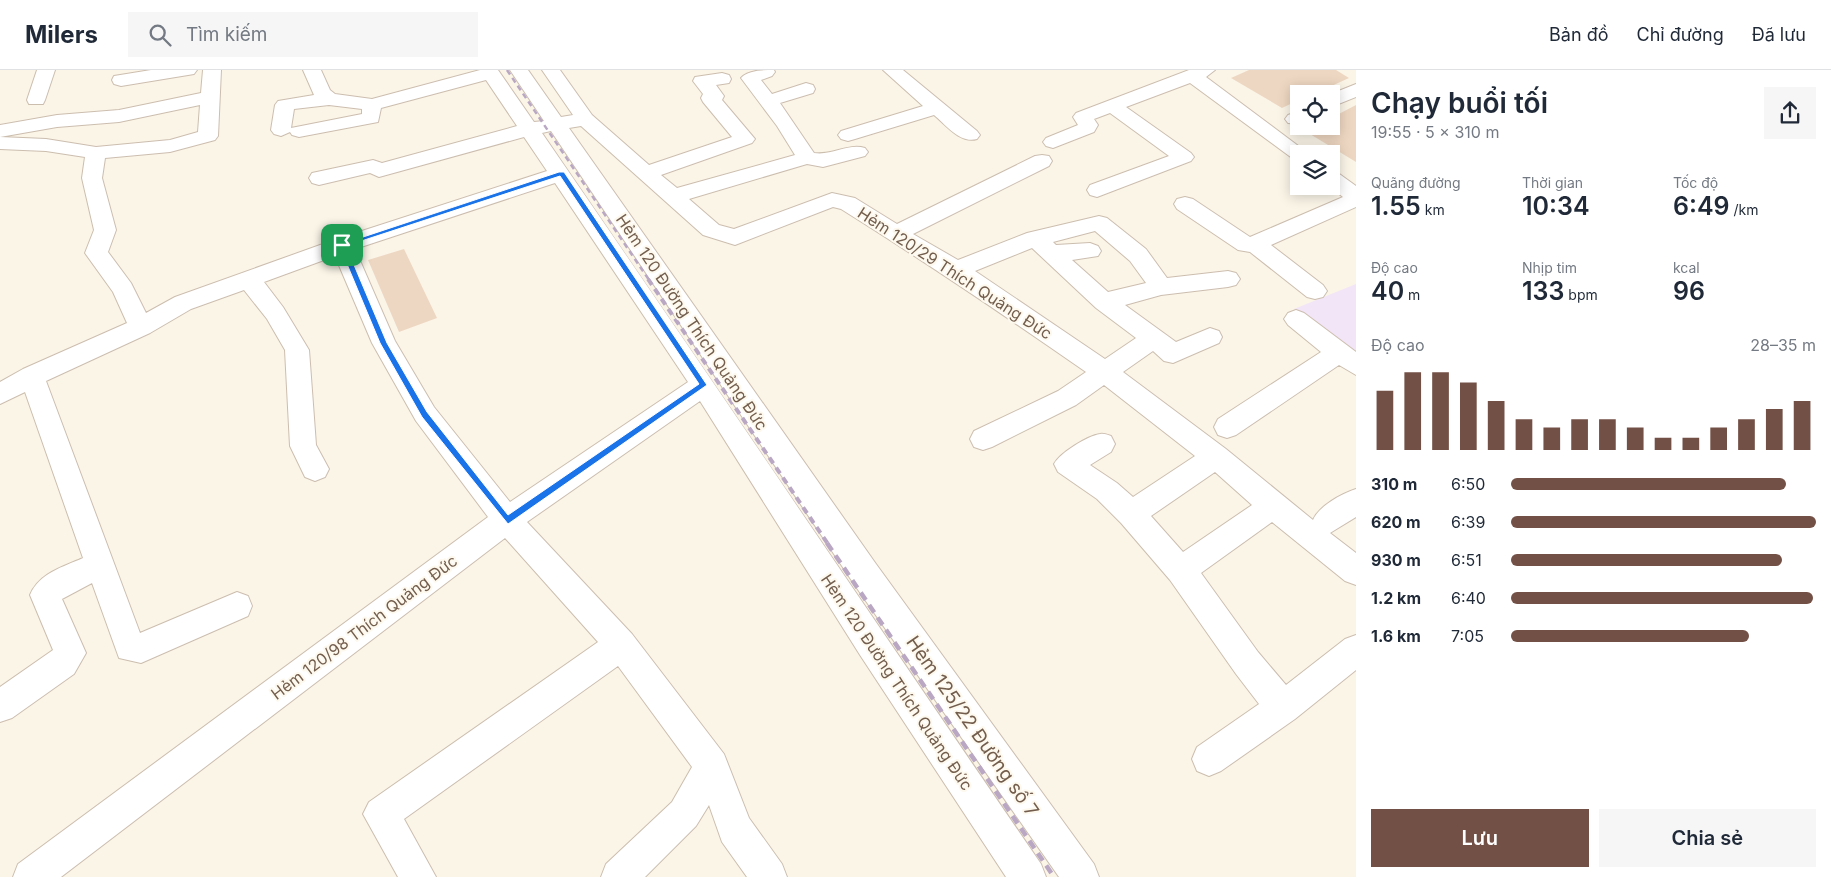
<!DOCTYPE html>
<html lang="vi">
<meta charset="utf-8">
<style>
:root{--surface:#fff;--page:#f6f6f7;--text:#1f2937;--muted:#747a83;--line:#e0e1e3;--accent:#735046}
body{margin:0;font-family:Inter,sans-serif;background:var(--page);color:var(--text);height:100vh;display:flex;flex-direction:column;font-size:19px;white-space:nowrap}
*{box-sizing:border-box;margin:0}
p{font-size:16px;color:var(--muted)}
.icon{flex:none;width:28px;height:28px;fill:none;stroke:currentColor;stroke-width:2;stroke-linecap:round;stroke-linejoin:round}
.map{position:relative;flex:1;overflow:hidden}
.sheet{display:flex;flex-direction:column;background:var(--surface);width:475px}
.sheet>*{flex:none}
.fabs{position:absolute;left:1290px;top:15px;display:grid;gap:10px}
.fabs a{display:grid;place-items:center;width:50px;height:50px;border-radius:0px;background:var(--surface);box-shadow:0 2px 12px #0003;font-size:25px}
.pin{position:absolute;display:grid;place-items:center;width:42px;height:42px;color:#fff;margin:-21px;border-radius:10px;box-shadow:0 2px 8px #0006}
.round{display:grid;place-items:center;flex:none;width:52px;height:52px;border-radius:0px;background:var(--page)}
.headline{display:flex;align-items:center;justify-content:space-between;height:85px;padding:0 15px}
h1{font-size:28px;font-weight:600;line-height:38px}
.metrics{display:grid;grid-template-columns:repeat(3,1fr);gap:8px;height:85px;padding:5px 15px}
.metrics div{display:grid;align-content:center}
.metrics b{font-size:25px;font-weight:600}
.metrics small{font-size:14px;font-weight:400}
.metrics p{font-size:14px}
.chart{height:140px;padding:10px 15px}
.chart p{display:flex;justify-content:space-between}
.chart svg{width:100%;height:90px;margin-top:5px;stroke:var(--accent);stroke-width:6}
.cta{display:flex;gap:10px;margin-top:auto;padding:10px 15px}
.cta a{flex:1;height:58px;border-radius:0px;background:var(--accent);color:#fff;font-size:20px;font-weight:600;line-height:58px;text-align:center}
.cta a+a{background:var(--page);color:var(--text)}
ul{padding:0 15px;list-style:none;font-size:16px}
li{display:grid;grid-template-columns:80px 60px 1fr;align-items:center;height:38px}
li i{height:12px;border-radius:6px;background:var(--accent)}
header{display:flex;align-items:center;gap:30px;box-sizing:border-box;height:70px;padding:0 25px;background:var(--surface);border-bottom:1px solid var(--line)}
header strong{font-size:24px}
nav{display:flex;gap:28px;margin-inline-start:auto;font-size:18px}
.search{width:350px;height:45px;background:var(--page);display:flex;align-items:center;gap:12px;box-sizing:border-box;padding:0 18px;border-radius:0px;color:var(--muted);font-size:19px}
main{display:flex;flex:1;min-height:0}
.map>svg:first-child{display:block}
</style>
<header>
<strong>Milers</strong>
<div class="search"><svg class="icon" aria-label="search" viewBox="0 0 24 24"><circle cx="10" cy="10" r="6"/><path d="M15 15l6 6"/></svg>Tìm kiếm</div>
<nav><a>Bản đồ</a><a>Chỉ đường</a><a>Đã lưu</a></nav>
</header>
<main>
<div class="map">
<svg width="1356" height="807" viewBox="0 0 1356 807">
<rect width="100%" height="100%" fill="#fbf5e8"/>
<path fill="#f2e5f7" d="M1356,214V285L1294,239Z"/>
<path fill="#eed7c2" d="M1249,0H1336L1349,8L1314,24H1299V30L1282,38L1231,8Z
M1356,35V92L1305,61L1314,56H1331V48Z
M404,179L437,248L399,262L368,190Z"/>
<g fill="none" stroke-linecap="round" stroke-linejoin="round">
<g stroke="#ccbeaf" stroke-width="2">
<path id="minor" d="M37,0H55L45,30L43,34H29L27,30Z
M151,0H197L194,4L188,5L121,16L114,14L112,10L114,6Z
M203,0H221L218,66L215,70L170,82L105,88L102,108L116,160L108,182L131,213L146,243L175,227L334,170L547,101L524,67L379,107L370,103L319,115L312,113L309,108L312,103L373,90L382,93L517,56L486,10L381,38L378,52L299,67L292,65L290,62L281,66L274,64L271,60L275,35L278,31L314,25L303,0H321L330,20L335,24L372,29L480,0H498L534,52L544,51L510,0H528L561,47L573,45L542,0H560L592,45L649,95L732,67L703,32L701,28L703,24L693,11L695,7L722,3L729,5L731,9L729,13L716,15L724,26L722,30L755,69L752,73L661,105L677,118L795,85L777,56L741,8C748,0 763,0 774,0L775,2L772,6L761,10L772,24L806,13L813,15L815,19L813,23L780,33L814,83C832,86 848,73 865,78L868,82L865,86L823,97L807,94L689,129L719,155L734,159L832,123L855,128L897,154L1035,86L1042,85L1049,86L1052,91L1049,96L913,164L958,190L1027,163L1099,146L1107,148L1146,179L1167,208L1228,201L1236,203L1240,209L1236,215L1228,217L1161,225L1125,235L1176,272L1210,258L1219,261L1222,267L1219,273L1173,293L1164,291L1153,281L1123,302L1226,379L1313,450C1319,436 1341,424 1356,419V447L1330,463L1356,483V515L1345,511L1272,452L1201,503L1258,582L1286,615L1345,569L1356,565V600L1295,649L1221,701L1209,706L1197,701L1192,689L1197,677L1259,634L1236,604L1170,510L1121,453L1097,429L1058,402L1054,394C1060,383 1087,366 1100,364C1104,363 1108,365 1111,366L1115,374L1111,382L1090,395L1117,413L1133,427L1195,386L1104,315L1076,335L992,377L983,380L974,377L970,369L974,361L1058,321L1086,302C1004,245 924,191 841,139L833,137L735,175L703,165L581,56L569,58L876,494L1094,794L1099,807H1059L854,514L551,61L542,63C709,304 874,551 1041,794L1046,807H1006L860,585L700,331L527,452L632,564L724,684L749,748L782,794L787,807H747L722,772L709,735L696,756L645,807H601L606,794L672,732L692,697L618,596L404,749L436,807H398L363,744L369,732L598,572L505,468L61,807H13L18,794L488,447L416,351L372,273L335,186L264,212L283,237L309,280L316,375L329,399L325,407L315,411L305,407L290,376L285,280L267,249L244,220L191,239L150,263L46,311L140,563L237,522L248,526L252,536L248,546L141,593L119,588L92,513L62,529L86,583L74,604L12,648L0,652V617L53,580L30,525C39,503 63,497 83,488L25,322L0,334V312L23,299L127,253L113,222L85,183L94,160L82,108L85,87L46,81L0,79V55L57,45L119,40L201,23ZM200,35L198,62L170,70L96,77L46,69L0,67L57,57L119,52ZM329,35L362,39V44L291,58L294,39ZM555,113L688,312L510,432L434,337L395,271L355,179ZM1095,161L1130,191L1146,213L1108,222L1072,190L1098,186L1101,181L1098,176L1090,173L1056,175L1053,172ZM1032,178L1096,238L1136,268L1105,289L975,201ZM1215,402L1252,435L1183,482L1151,446Z
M883,0H903L977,61L980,65L977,69C960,74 946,55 934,45L855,69L848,71L841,69L838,65L841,61L923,36Z
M1189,0H1215L1206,7L1309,84H1299V90L1292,88L1190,13L1126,37L1191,83L1194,87L1191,91L1097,127L1090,125L1087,120L1090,115L1169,86L1110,43L1094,49L1098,55L1094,62L1053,78L1046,76L1043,72L1046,68L1078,55L1073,47L1076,43Z
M1356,14V27L1331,37V24Z
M1299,41V54L1288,53L1285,49L1288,45Z
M1331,101L1338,103L1356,116V137L1271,175L1323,215L1327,221L1323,227L1315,229L1307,227L1250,182L1238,180L1177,139L1174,134L1177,129L1185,127L1193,129L1250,167L1343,127L1329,116H1331Z
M1296,240L1304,243L1356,282V305L1339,295L1236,365L1227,368L1218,365L1214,357L1218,349L1321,282L1288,255L1284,249L1288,243Z"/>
</g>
<use href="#minor" fill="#fff" fill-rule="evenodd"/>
<path stroke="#b9a7c4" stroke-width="2.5" stroke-dasharray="5.5 4" stroke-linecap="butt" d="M507,0L649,210"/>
<path stroke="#b9a7c4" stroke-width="4" stroke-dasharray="7 5" stroke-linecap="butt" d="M648,209L828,474"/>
<path stroke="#b9a7c4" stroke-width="4.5" stroke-dasharray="9 6" stroke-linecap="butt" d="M827,473L1054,807"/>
</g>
<path fill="#1a73e8" stroke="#fff" fill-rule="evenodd" d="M559,102H564L707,315L508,454L422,347L380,273L339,175ZM560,106L699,314L508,445L427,342L387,273L346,176Z"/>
<g text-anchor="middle" stroke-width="4" stroke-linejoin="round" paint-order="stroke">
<g font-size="16" fill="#735e4e" stroke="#fef9ee">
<text transform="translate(955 203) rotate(33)" y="6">Hẻm 120/29 Thích Quảng Đức</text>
<text transform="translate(692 252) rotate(56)" y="6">Hẻm 120 Đường Thích Quảng Đức</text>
<text transform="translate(364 557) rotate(-37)" y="6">Hẻm 120/98 Thích Quảng Đức</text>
<text transform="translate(897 612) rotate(56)" y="6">Hẻm 120 Đường Thích Quảng Đức</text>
</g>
<g font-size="19" fill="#735e4e" stroke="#fef9ee">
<text transform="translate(973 656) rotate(55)" y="7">Hẻm 125/22 Đường số 7</text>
</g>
</g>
</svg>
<div class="fabs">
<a><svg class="icon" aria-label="locate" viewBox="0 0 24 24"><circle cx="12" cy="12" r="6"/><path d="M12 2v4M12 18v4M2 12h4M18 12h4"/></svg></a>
<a><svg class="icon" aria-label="layers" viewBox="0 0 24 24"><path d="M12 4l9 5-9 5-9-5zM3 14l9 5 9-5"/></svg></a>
</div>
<div class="pin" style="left:342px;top:175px;background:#1e9e55"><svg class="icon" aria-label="arrive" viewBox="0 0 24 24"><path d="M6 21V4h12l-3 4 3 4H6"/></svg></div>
</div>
<section class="sheet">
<div class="headline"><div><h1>Chạy buổi tối</h1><p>19:55 · 5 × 310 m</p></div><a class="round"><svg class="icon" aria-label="share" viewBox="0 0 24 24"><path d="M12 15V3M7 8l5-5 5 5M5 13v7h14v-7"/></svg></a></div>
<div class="metrics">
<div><p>Quãng đường</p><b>1.55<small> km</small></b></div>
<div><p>Thời gian</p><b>10:34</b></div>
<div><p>Tốc độ</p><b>6:49<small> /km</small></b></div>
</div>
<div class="metrics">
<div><p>Độ cao</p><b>40<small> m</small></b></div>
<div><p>Nhịp tim</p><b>133<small> bpm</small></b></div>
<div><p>kcal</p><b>96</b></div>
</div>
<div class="chart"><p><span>Độ cao</span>28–35 m</p>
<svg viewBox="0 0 160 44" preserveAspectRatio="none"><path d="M5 44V15M15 44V6M25 44V6M35 44V11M45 44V20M55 44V29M65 44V33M75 44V29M85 44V29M95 44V33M105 44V38M115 44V38M125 44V33M135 44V29M145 44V24M155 44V20"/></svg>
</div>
<ul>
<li><b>310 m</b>6:50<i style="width:90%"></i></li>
<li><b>620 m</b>6:39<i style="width:100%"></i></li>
<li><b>930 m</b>6:51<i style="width:89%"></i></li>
<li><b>1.2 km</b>6:40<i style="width:99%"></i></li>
<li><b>1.6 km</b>7:05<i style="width:78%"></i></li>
</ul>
<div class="cta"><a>Lưu</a><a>Chia sẻ</a></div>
</section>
</main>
